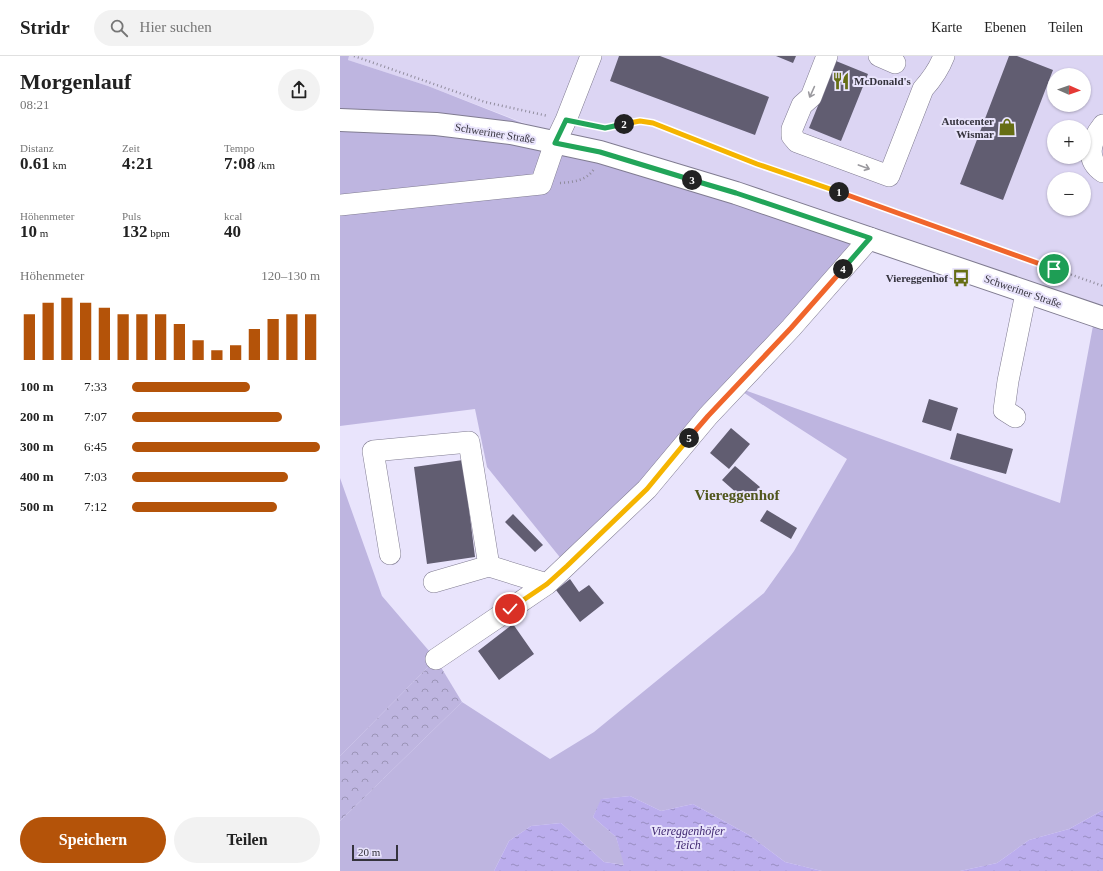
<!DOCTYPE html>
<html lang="de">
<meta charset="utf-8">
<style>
:root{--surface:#fff;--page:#f2f2f2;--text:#222;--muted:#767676;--line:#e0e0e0;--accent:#b45309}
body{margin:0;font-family:Georgia,serif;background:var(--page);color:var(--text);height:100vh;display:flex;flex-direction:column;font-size:15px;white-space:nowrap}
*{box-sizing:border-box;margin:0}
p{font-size:13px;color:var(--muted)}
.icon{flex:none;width:22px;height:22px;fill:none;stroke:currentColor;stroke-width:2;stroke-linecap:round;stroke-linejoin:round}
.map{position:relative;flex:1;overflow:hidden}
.sheet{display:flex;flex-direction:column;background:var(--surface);width:340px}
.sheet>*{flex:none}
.needle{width:26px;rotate:92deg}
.controls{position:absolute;left:707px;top:12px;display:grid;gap:8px}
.controls a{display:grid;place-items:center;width:44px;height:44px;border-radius:50%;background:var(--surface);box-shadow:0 1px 3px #0004;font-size:20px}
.scale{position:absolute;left:12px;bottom:10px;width:46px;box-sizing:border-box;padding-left:4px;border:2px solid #35333d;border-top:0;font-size:11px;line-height:14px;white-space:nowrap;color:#35333d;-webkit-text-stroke:3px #e9e4fc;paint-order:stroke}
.pin{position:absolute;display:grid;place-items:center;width:34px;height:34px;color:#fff;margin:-17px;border:2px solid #fff;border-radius:50%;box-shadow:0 1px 4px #0007}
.km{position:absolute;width:20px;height:20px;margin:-10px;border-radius:50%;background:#222;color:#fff;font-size:11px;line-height:20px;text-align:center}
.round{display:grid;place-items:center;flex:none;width:42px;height:42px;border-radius:21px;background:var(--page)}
.overview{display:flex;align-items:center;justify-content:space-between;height:68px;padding:0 20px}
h1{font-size:22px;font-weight:700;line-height:30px}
.figures{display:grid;grid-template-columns:repeat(3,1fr);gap:6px;height:68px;padding:4px 20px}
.figures div{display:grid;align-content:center}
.figures b{font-size:17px;font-weight:700}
.figures small{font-size:11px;font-weight:400}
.figures p{font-size:11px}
.chart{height:112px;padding:8px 20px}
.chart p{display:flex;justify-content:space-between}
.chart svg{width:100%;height:72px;margin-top:4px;stroke:var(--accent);stroke-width:6}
.button{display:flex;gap:8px;margin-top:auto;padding:8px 20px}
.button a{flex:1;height:46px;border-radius:24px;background:var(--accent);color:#fff;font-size:16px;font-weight:700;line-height:46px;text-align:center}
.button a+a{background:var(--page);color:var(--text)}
ul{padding:0 20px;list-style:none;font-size:13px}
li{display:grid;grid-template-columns:64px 48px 1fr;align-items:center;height:30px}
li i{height:10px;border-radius:5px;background:var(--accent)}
header{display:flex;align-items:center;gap:24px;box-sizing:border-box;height:56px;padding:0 20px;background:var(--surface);border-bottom:1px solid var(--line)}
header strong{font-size:19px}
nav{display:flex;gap:22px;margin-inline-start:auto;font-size:14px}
.search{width:280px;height:36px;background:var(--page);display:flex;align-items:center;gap:10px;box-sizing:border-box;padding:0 14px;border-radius:22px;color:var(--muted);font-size:15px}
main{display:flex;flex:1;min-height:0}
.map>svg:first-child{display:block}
</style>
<header>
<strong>Stridr</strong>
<div class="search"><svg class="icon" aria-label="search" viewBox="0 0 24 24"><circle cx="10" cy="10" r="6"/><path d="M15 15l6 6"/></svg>Hier suchen</div>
<nav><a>Karte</a><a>Ebenen</a><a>Teilen</a></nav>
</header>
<main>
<section class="sheet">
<div class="overview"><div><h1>Morgenlauf</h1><p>08:21</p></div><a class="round"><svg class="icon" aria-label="share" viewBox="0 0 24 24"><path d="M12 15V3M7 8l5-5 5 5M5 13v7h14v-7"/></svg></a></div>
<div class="figures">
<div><p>Distanz</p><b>0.61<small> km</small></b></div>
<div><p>Zeit</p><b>4:21</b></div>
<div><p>Tempo</p><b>7:08<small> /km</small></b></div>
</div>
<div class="figures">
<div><p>Höhenmeter</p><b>10<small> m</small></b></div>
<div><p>Puls</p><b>132<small> bpm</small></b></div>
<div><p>kcal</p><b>40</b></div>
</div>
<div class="chart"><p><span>Höhenmeter</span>120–130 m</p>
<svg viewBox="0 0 160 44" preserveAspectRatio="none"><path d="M5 44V16M15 44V9M25 44V6M35 44V9M45 44V12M55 44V16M65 44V16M75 44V16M85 44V22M95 44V32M105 44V38M115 44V35M125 44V25M135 44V19M145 44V16M155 44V16"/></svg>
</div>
<ul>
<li><b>100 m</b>7:33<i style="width:63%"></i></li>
<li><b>200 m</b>7:07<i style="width:80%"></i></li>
<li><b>300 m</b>6:45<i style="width:100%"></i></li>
<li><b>400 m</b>7:03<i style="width:83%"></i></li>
<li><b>500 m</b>7:12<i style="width:77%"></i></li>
</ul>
<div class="button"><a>Speichern</a><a>Teilen</a></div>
</section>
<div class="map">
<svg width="763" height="815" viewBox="0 0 763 815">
<defs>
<pattern id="forest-crowns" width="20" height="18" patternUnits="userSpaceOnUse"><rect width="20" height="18" fill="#beb5e0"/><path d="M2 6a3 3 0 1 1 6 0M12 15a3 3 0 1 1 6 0" fill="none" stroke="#9b94b7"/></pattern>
<pattern id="water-ripples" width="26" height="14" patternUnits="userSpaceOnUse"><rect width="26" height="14" fill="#bbaded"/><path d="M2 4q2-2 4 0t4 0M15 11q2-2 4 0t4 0" fill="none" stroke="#998dc1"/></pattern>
</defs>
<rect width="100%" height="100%" fill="#e9e4fc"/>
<path fill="#dcd5f3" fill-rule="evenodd" d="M9,0H763V262L260,96L88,30L8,4ZM714,19H744V49H714ZM714,71H744V101H714ZM714,123H744V153H714Z"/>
<path fill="#beb5e0" d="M0,0H9L8,4L88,30L210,78L525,186L396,331L720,447L755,259L763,262V754L729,773L689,784L657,807L620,815H482L445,806L409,779L353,748L321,755L290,740L262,743L253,761L276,781L285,809L264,806L221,767L191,770L169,785L154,815H0V765L122,646L210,703L254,676L424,537L454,495L507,403L395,331L227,510L147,411L135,353L0,370Z
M0,422L42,540L96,603L0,700Z"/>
<path fill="url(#forest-crowns)" d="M96,603L122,646L0,765V700Z"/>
<path fill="url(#water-ripples)" d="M290,740L321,755L353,748L409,779L445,806L482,815H154L169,785L191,770L221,767L264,806L284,809L276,781L253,761L261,743Z
M763,754V815H620L657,807L689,784L729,773Z"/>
<path fill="#615d71" d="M279,0H320L429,41L415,79L270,25Z
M436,0H456L453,7Z
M669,0H677L713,14L663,144L620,128Z
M496,5L528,18L501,85L469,72Z
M589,343L618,352L611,375L582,366Z
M391,372L410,388L389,413L370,397Z
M617,377L673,393L666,418L610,403Z
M123,404L135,501L87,508L74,411Z
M395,410L420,431L407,446L382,424Z
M427,454L457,472L451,483L420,465Z
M173,458L203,489L195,496L165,466Z
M230,523L239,536L249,529L264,547L240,566L216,534Z
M173,568L194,598L159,624L138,595Z"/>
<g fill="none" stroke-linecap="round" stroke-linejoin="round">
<g stroke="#807c91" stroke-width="22">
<path id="minor" d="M487,0L471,41L462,49L452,73V80L457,86L549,120L583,33C592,23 599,13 604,0
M539,0L555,7
M763,69C751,84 744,103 763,116
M0,149L201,128L215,87L226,64L251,0
M675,361L664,354L668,325L686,237
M50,498L33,395L129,386L149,510L207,528
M94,526L149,510
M96,603L207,528L307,433L368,360L451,272L530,182"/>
</g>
<g stroke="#807c91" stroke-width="24">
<path id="major" d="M0,64L96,68L171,77L260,96L396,137L763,262"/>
</g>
<path stroke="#908c9d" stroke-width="2.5" stroke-dasharray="1 3" stroke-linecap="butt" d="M14,0L145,46L208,60
M243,67L265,72L300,65L313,67L417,107L763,230
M220,127C233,126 246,125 254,113"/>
<use href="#minor" stroke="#fff" stroke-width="21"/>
<use href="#major" stroke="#fff" stroke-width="22"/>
</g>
<defs><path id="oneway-shaft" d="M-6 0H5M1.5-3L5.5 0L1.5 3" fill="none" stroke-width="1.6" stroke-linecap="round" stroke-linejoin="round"/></defs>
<g stroke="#9a999e">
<use href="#oneway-shaft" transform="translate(472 36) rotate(114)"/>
<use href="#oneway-shaft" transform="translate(524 111) rotate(20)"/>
</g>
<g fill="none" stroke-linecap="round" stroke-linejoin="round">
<g stroke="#fff" stroke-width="8">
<path id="split-1" d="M499,136L714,213"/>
</g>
<g stroke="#fff" stroke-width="8">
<path id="split-2" d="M284,68L300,65L313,67L417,108L499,136"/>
</g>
<g stroke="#fff" stroke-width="8">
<path id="split-3" d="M284,68L265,72L226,64L215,87L260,96L352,124"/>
</g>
<g stroke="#fff" stroke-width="8">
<path id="split-4" d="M352,124L396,137L530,182L503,213"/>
</g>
<g stroke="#fff" stroke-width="8">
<path id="split-5" d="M349,382L368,360L451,272L503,213"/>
</g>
<g stroke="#fff" stroke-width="8">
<path id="split-6" d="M170,553L207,528L227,510L307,433L349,382"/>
</g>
<use href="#split-1" stroke="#f0652b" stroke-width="5"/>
<use href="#split-2" stroke="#f5b400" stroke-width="5"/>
<use href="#split-3" stroke="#22a559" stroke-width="5"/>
<use href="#split-4" stroke="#22a559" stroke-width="5"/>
<use href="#split-5" stroke="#f0652b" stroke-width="5"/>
<use href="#split-6" stroke="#f5b400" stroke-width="5"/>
</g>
<defs>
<g id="restaurant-bare" transform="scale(1.38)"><path d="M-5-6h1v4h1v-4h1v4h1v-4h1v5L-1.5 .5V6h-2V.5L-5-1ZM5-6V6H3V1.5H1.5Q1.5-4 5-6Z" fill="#666e14" stroke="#e9e4fc" stroke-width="2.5" paint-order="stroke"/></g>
<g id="shop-bare" transform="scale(1.38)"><path d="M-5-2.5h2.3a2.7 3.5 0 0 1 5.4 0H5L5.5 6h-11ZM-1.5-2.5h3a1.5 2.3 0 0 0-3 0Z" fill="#666e14" stroke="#e9e4fc" stroke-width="2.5" paint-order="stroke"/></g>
<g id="bus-bare" transform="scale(1.38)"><path d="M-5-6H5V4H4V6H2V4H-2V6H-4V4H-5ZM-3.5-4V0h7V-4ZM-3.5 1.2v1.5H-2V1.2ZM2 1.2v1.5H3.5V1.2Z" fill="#666e14" stroke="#e9e4fc" stroke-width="2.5" paint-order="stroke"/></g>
</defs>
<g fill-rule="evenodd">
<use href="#restaurant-bare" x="501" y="25"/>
<use href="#shop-bare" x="667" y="71"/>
<use href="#bus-bare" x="621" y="222"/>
</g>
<g text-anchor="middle" stroke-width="4" stroke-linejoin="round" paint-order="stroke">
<g font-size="11" font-weight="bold" fill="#35333d" stroke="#e9e4fc" text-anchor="end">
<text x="514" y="29" text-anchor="start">McDonald's</text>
<text x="654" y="69">Autocenter<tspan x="654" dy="13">Wismar</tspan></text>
<text x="608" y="226">Viereggenhof</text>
</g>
<g font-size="11" fill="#35333d" stroke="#e9e4fc">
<text transform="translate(155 77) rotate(9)" y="4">Schweriner Straße</text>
<text transform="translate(683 235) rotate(19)" y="4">Schweriner Straße</text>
</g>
<g font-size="12" font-style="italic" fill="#412972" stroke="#e9e4fc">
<text x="348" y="779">Viereggenhöfer<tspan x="348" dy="14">Teich</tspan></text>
</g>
<g font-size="15" font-weight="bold" fill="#50561c" stroke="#e9e4fc">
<text x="397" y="444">Viereggenhof</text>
</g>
</g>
</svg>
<div class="controls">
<a><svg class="needle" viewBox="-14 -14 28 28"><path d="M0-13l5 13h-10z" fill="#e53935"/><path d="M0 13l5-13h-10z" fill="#767676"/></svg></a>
<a>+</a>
<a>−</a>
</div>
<div class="scale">20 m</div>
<div class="pin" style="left:714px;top:213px;background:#1e9e55"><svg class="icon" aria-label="arrive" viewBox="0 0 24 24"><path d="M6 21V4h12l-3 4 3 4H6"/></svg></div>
<div class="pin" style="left:170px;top:553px;background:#d93025"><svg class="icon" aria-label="check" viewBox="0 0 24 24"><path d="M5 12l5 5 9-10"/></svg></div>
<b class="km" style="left:499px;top:136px">1</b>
<b class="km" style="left:284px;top:68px">2</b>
<b class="km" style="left:352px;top:124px">3</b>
<b class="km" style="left:503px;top:213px">4</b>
<b class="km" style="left:349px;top:382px">5</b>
</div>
</main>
